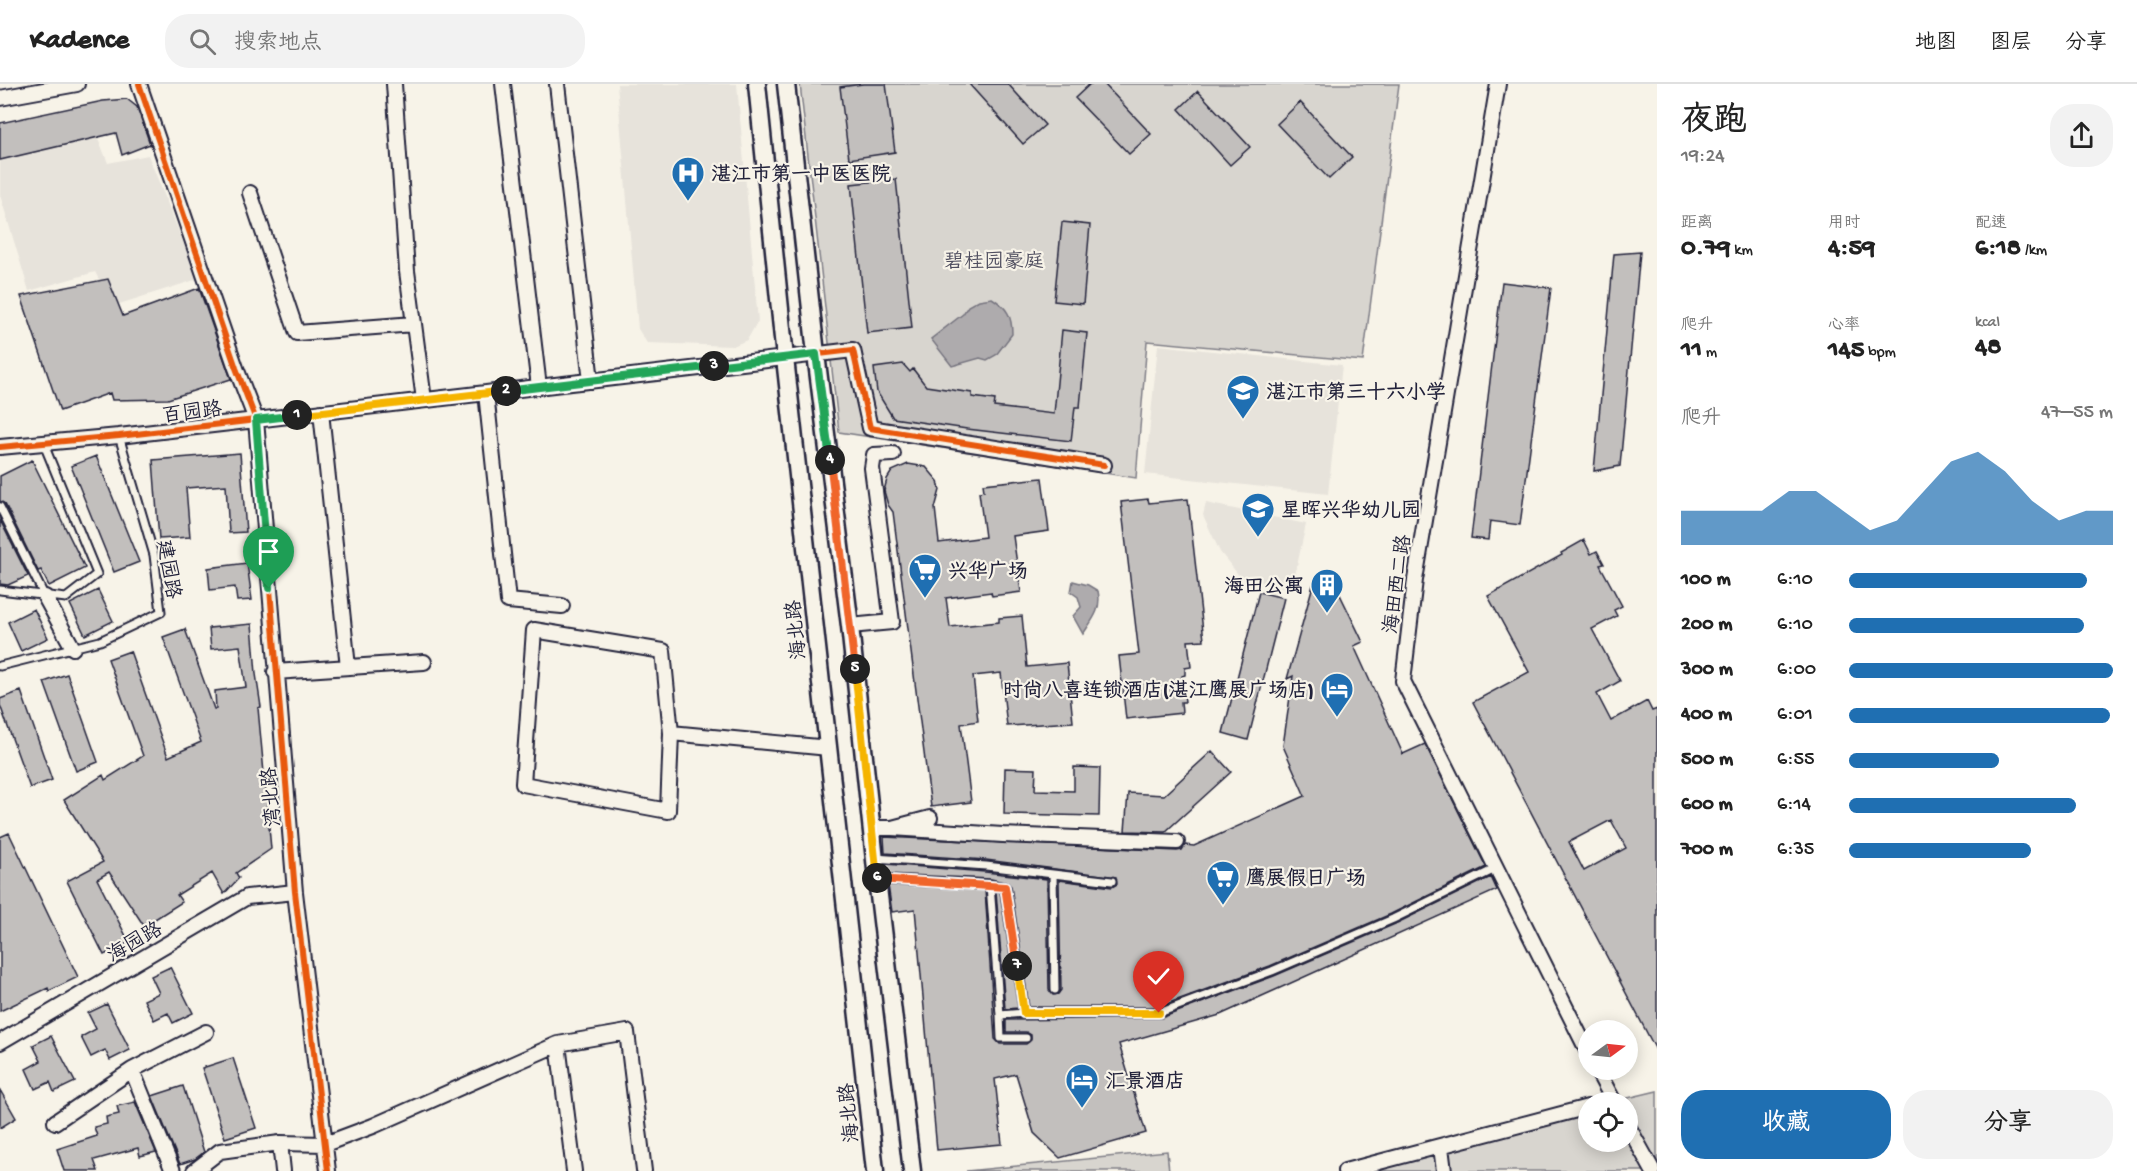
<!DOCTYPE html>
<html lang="zh">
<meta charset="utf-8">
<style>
:root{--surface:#fff;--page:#f2f2f2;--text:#222;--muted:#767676;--line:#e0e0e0;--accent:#1f6fb2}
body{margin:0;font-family:"Gochi Hand","LXGW WenKai TC",sans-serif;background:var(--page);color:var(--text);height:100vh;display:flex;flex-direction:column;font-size:22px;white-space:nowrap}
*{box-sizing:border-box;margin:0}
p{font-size:20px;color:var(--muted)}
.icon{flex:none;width:33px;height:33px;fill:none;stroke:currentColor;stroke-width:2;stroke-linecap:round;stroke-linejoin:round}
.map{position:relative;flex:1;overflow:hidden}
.side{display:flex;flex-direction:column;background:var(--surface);width:480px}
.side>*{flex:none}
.needle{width:39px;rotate:75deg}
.controls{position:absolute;left:1578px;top:936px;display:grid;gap:12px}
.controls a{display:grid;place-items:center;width:60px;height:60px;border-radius:50%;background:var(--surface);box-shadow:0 3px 15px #0003;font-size:30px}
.pin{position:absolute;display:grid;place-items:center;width:51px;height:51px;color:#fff;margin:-62px -26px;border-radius:50% 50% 50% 0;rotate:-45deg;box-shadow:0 0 6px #0007}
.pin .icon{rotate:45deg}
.km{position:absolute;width:30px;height:30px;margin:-15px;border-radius:50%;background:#222;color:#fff;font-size:16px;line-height:30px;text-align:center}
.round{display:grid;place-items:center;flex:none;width:63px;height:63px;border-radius:24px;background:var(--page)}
.overview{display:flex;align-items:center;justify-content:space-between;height:102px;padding:0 24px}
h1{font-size:33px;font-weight:700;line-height:45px}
.metrics{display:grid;grid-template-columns:repeat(3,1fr);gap:9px;height:102px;padding:6px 24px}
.metrics div{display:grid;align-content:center}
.metrics b{font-size:26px;font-weight:700}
.metrics small{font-size:16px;font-weight:400}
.metrics p{font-size:16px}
.chart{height:168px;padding:12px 24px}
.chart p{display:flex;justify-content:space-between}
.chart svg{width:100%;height:108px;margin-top:6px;fill:var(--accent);opacity:.7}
.primary-button{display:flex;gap:12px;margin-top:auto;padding:12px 24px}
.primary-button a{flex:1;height:69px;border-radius:24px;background:var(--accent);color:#fff;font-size:24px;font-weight:700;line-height:69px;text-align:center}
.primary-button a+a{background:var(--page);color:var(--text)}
ul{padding:0 24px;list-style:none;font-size:20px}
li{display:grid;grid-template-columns:96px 72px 1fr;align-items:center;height:45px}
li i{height:15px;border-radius:8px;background:var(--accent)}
header{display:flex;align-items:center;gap:36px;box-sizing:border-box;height:84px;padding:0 30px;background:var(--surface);border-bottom:2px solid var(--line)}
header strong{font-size:28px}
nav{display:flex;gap:33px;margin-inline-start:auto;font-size:21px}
.search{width:420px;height:54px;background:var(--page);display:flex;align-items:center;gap:15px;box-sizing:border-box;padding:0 21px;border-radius:24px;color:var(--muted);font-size:22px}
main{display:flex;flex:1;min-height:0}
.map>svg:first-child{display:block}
</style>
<header>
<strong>Kadence</strong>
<div class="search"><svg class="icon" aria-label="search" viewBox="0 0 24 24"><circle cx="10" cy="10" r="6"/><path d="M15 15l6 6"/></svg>搜索地点</div>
<nav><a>地图</a><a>图层</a><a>分享</a></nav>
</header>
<main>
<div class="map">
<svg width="1657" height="1087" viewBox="0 0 1657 1087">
<rect width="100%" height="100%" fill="#f7f3e8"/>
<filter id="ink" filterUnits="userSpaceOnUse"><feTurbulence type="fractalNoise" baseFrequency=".0167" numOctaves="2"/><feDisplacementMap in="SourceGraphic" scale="12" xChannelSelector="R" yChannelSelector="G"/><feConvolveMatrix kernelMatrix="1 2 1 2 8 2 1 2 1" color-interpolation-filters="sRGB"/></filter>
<g filter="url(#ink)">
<path fill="#e7e3db" d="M617,0H737L758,237L747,256L733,262L647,259L638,245Z
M97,52L108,79L148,71L198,195L113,222L95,188L29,207L0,111V76Z
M1158,261L1342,281L1328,410L1145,390Z
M1206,419L1306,440L1292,505L1241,494L1220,468L1203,431Z"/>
<path fill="#d8d5cf" stroke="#7d7c85" stroke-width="1.5" d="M800,0H1399L1363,277L1147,257L1136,394L839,348Z
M1657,1007V1087H1357L1588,1025V1058H1628V1018H1611Z
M1167,1067L1169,1087H966Z"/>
<path fill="#aeabad" stroke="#76747f" stroke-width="1.5" d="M992,214C1008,224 1012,233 1012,250L996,271L987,276L980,274L952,282L931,255L963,230L968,222L979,216Z
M1073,497L1088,501L1098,507C1102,525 1093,535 1083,550L1073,532L1081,523L1078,513L1071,508Z"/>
<path fill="#c2bfbd" stroke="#22223b" stroke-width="1.5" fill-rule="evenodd" d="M863,0H886L895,68L849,75L840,3Z
M969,0H1008L1045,41L1023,60Z
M1090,0H1104L1151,50L1129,70L1075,14Z
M1198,7L1250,63L1230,81L1179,25Z
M127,15L137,23L150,60L122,71L116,49L0,76V39L103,17Z
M1300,18L1352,73L1329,95L1277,40Z
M896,95L912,244L867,249L851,100Z
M1062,138L1090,141L1083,220L1054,217Z
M1640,168L1620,382L1594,387L1614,170Z
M108,195L123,232L199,204L231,295L168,315L112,316L110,309L60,327L21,212Z
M1502,198L1551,204L1520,441L1490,437L1488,456L1471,454Z
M1062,246L1087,249L1080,323H1075L1071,357L967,345L893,334L877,308L874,284L903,280L910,288L913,285L926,302L972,309V313L995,316L994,323L1054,330Z
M240,369L246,448L229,449L226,401L186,404L190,453L159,455L153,376Z
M96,372L139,478L114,488L71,382Z
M32,376L85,484L49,502L41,486L38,487L5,420L0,417V392Z
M908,380L926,383L938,397L940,406L935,424L939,459L985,453L979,408L984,407L983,400L1042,394L1049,447L1013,452L1021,508L992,512L991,508L946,514L950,543L999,538V534L1022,532L1027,583L1067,579L1073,638L1007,642L1001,589L973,592L978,637L961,640L971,718L931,723L893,428L888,421L884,407L887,395L892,387Z
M1148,415L1149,419L1188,415L1204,556L1188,557L1191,583L1185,584V591L1182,592L1185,618H1181L1182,629L1126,635L1119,572L1139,570L1121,418Z
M0,436L28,492L8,501L0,500Z
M1584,456L1591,470L1597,467L1604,480L1600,481L1622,522L1614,526L1617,532L1592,545L1620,597L1597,610L1611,637L1647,617L1652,627L1657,625V968L1473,618L1529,588L1488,512L1562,471L1561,469ZM1611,736L1626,764L1584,787L1569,758Z
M247,479L252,516L237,517L235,503L210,506L208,484Z
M1331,492L1363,558L1354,562L1403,670L1425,660L1486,783L1391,830L1270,882L1158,923H1029L1011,802L1008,799L991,795L887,790L886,780L985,788L1047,795L1049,906L1053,911L1058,910L1061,906L1059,796L1112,803L1117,800L1116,793L986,776L885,769L884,753L1177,767L1182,766L1185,761L1194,762L1305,712L1283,662L1293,592L1287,595L1313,501Z
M98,506L113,537L85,551L70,520Z
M1259,508L1284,514L1248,656L1223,649Z
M34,525L48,554L21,567L8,538Z
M252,540L256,590L261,623L258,624L271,765L236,789L239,794L224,810L212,789L177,811L182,818L144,842L109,788L97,795L129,858L104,871L67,797L103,778L64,716L103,691L105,696L143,672L108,575L130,567L168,673L201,658L163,553L185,545L214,625H216L215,607L246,603L240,562L211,565L209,544Z
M67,590L98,678L76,687L44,598Z
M21,607L52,696L30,704L0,621V615Z
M1212,667L1231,688L1165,748L1125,747L1128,709L1164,711Z
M1074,683L1100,684L1099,732L1004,730L1005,684L1036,685L1035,706L1074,707Z
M9,749L78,893L49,907L48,904L0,927V753Z
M1491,793L1497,806L1220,931L1119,960L1146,1049L1060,1074L1034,1049L1016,990L995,995L1002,1060L937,1066L915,825L892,828L888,801L985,806L995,955L1000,960H1026L1031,956V951L1026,948H1006V936L1161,934L1274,892L1395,840Z
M996,807L1000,808L1018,924L1005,925Z
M170,883L193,929L173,939L168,929L154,936L144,916L159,909L151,892Z
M107,920L130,966L110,976L105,966L91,973L81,953L96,945L88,929Z
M51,952L75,998L54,1008L50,998L35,1005L26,985L41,977L33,961Z
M233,974L256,1044L225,1054L202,984Z
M183,1002L204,1068L195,1075L180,1080L152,1012Z
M0,1006L16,1034L0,1044Z
M135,1018L156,1068L140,1072L138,1064L94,1076L98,1087H64L57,1065L97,1052L94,1043L107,1040L106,1033L119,1030L117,1022Z"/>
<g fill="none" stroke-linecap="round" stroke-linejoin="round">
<g stroke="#22223b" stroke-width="11">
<path id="service" d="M0,423L45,513
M0,506L66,514L97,490L43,358
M0,582L100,557L161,528L154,471L119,352
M875,774L986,782L1112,797
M1053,790L1055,906
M877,795L990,801L1000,931L1024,929L1005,803L990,801
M1024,929H1159L1272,887L1393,835L1497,784
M1000,931L1001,954H1026"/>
</g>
<g stroke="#22223b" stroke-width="18">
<path id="minor" d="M139,0L236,284L256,336L295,808L328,1087
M394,0L407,187L424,316
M503,0L539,303
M557,0L591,297
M1498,0L1415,496L1403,597L1588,968
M0,14L77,0
M250,109L297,249L414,240
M486,309L508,517L562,522
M321,328L348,583
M0,363L119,352L853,266L870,344L1104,381
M45,513L73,564
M850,542L892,538L872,384L874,371L893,370
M275,588L424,578
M671,649L668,727L523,700L534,546L663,567L671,649L829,664
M872,744H892L930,734
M892,744L1003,751L1177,758
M0,958L247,813L295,808
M1597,986L1614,1018
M55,1038L132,986
M1628,1042L1653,1087
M1441,1063L1444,1087
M173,1087L132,986L206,948
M194,1087L220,1067L280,1059
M283,1087L280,1059L325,1060L373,1042L558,960
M574,1087L558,960L627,948L644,1087
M1345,1087L1588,1023"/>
</g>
<g stroke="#22223b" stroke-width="21">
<path id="tertiary" d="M757,0L785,274L875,1087
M786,0L816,270L850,542L877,795L912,1087"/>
</g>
<use href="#service" stroke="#f7f3e8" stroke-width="7"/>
<use href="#minor" stroke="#f7f3e8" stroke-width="14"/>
<use href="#tertiary" stroke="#f7f3e8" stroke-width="16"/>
<g stroke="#f7f3e8" stroke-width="10">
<path id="cycleway" d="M139,0L236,284L256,336L295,808L328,1087
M0,363L119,352L853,266L870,344L1104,381"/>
</g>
<use href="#cycleway" stroke="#e8590c" stroke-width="6"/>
</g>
</g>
<g fill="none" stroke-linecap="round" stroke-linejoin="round" filter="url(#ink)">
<g stroke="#fff" stroke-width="12">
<path id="split-1" d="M269,504L256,336L297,331"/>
</g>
<g stroke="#fff" stroke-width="12">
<path id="split-2" d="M297,331L506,307"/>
</g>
<g stroke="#fff" stroke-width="12">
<path id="split-3" d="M506,307L714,282"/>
</g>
<g stroke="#fff" stroke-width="12">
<path id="split-4" d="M714,282L816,270L830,376"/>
</g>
<g stroke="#fff" stroke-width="12">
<path id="split-5" d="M830,376L855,585"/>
</g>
<g stroke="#fff" stroke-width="12">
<path id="split-6" d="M855,585L877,794"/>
</g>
<g stroke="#fff" stroke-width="12">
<path id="split-7" d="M877,794V795L1005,803L1017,882"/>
</g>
<g stroke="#fff" stroke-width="12">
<path id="split-8" d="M1017,882L1024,929H1159"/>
</g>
<use href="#split-1" stroke="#22a559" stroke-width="8"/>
<use href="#split-2" stroke="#f5b400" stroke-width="8"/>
<use href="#split-3" stroke="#22a559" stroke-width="8"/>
<use href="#split-4" stroke="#22a559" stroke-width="8"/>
<use href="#split-5" stroke="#f0652b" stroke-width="8"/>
<use href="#split-6" stroke="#f5b400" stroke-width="8"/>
<use href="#split-7" stroke="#f0652b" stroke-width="8"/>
<use href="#split-8" stroke="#f5b400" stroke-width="8"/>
</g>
<defs>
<g id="hospital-pin" transform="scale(1.725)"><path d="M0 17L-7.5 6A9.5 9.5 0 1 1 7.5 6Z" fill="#1f6fb2" stroke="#f7f3e8"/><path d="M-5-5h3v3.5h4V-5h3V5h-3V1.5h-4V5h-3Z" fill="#fff"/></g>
<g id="school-pin" transform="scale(1.725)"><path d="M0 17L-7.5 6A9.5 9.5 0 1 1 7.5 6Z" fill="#1f6fb2" stroke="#f7f3e8"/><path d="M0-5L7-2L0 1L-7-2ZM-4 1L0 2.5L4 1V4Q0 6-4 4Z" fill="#fff"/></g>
<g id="supermarket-pin" transform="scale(1.725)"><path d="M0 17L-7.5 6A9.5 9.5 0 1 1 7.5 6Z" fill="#1f6fb2" stroke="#f7f3e8"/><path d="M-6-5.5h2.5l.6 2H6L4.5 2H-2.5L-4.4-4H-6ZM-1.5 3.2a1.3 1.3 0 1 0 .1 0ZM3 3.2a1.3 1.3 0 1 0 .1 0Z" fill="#fff"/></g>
<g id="building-pin" transform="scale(1.725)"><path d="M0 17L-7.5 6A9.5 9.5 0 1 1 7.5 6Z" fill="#1f6fb2" stroke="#f7f3e8"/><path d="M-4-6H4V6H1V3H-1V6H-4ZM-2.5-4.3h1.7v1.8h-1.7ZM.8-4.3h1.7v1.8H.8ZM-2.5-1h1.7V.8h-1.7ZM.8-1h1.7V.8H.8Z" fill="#fff"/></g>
<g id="hotel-pin" transform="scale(1.725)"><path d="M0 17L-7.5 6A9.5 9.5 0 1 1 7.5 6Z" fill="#1f6fb2" stroke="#f7f3e8"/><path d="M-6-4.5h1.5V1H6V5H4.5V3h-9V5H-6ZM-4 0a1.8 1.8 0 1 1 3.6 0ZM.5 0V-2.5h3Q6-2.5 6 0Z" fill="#fff"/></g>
</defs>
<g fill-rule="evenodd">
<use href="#hospital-pin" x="688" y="89"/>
<use href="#school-pin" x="1243" y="307"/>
<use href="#school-pin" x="1258" y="425"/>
<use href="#supermarket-pin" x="925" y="486"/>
<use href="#building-pin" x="1327" y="501"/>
<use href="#hotel-pin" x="1337" y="605"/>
<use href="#supermarket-pin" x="1223" y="793"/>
<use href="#hotel-pin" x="1082" y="996"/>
</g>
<g text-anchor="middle" stroke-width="4.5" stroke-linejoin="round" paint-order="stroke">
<g font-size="20" font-weight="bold" fill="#22223b" stroke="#f7f3e8" text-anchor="start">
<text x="711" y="96">湛江市第一中医医院</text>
<text x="1266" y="314">湛江市第三十六小学</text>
<text x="1281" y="432">星晖兴华幼儿园</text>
<text x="948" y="493">兴华广场</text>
<text x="1304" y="508" text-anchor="end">海田公寓</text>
<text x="1314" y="612" text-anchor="end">时尚八喜连锁酒店(湛江鹰展广场店)</text>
<text x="1246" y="800">鹰展假日广场</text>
<text x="1105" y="1003">汇景酒店</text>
</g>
<g font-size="20" fill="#504f60" stroke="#f7f3e8">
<text x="994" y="183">碧桂园豪庭</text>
</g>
<g font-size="20" fill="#22223b" stroke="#f7f3e8">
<text transform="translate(192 327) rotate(-7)" y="7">百园路</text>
<text transform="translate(170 485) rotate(80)" y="7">建园路</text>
<text transform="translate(1396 500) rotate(-82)" y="7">海田西二路</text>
<text transform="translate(795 546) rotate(-96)" y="7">海北路</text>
<text transform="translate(270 713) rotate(-95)" y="7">湾北路</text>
<text transform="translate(134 857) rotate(-30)" y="7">海园路</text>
<text transform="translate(848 1029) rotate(-96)" y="7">海北路</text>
</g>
</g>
</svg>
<div class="controls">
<a><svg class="needle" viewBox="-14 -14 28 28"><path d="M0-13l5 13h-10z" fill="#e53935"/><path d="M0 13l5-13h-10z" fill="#767676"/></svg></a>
<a><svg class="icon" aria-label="locate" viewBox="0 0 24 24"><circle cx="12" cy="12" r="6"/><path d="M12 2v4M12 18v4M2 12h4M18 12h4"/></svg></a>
</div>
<div class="pin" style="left:269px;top:504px;background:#1e9e55"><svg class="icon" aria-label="arrive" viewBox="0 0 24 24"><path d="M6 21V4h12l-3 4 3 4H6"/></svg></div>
<div class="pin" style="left:1159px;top:929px;background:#d93025"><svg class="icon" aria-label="check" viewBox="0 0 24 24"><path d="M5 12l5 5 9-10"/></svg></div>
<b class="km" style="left:297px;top:331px">1</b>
<b class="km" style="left:506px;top:307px">2</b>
<b class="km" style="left:714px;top:282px">3</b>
<b class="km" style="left:830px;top:376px">4</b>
<b class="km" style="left:855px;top:585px">5</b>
<b class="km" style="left:877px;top:794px">6</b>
<b class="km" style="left:1017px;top:882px">7</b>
</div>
<section class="side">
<div class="overview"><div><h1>夜跑</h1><p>19:24</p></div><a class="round"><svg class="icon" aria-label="share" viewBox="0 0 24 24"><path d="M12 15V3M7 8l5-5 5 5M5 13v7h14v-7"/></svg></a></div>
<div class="metrics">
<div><p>距离</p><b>0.79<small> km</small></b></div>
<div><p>用时</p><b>4:59</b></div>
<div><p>配速</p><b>6:18<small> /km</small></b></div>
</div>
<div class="metrics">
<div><p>爬升</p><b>11<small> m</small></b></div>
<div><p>心率</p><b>145<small> bpm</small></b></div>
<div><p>kcal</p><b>48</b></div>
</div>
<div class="chart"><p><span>爬升</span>47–55 m</p>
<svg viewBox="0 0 160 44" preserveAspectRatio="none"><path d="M0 44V30L10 30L20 30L30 30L40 22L50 22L60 30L70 38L80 34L90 22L100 10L110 6L120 14L130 26L140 34L150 30L160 30V44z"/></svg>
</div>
<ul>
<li><b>100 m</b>6:10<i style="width:90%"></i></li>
<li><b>200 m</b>6:10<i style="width:89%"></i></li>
<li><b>300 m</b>6:00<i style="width:100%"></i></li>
<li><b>400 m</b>6:01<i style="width:99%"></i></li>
<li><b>500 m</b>6:55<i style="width:57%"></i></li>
<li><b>600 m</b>6:14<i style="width:86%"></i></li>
<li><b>700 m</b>6:35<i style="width:69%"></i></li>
</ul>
<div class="primary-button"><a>收藏</a><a>分享</a></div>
</section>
</main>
